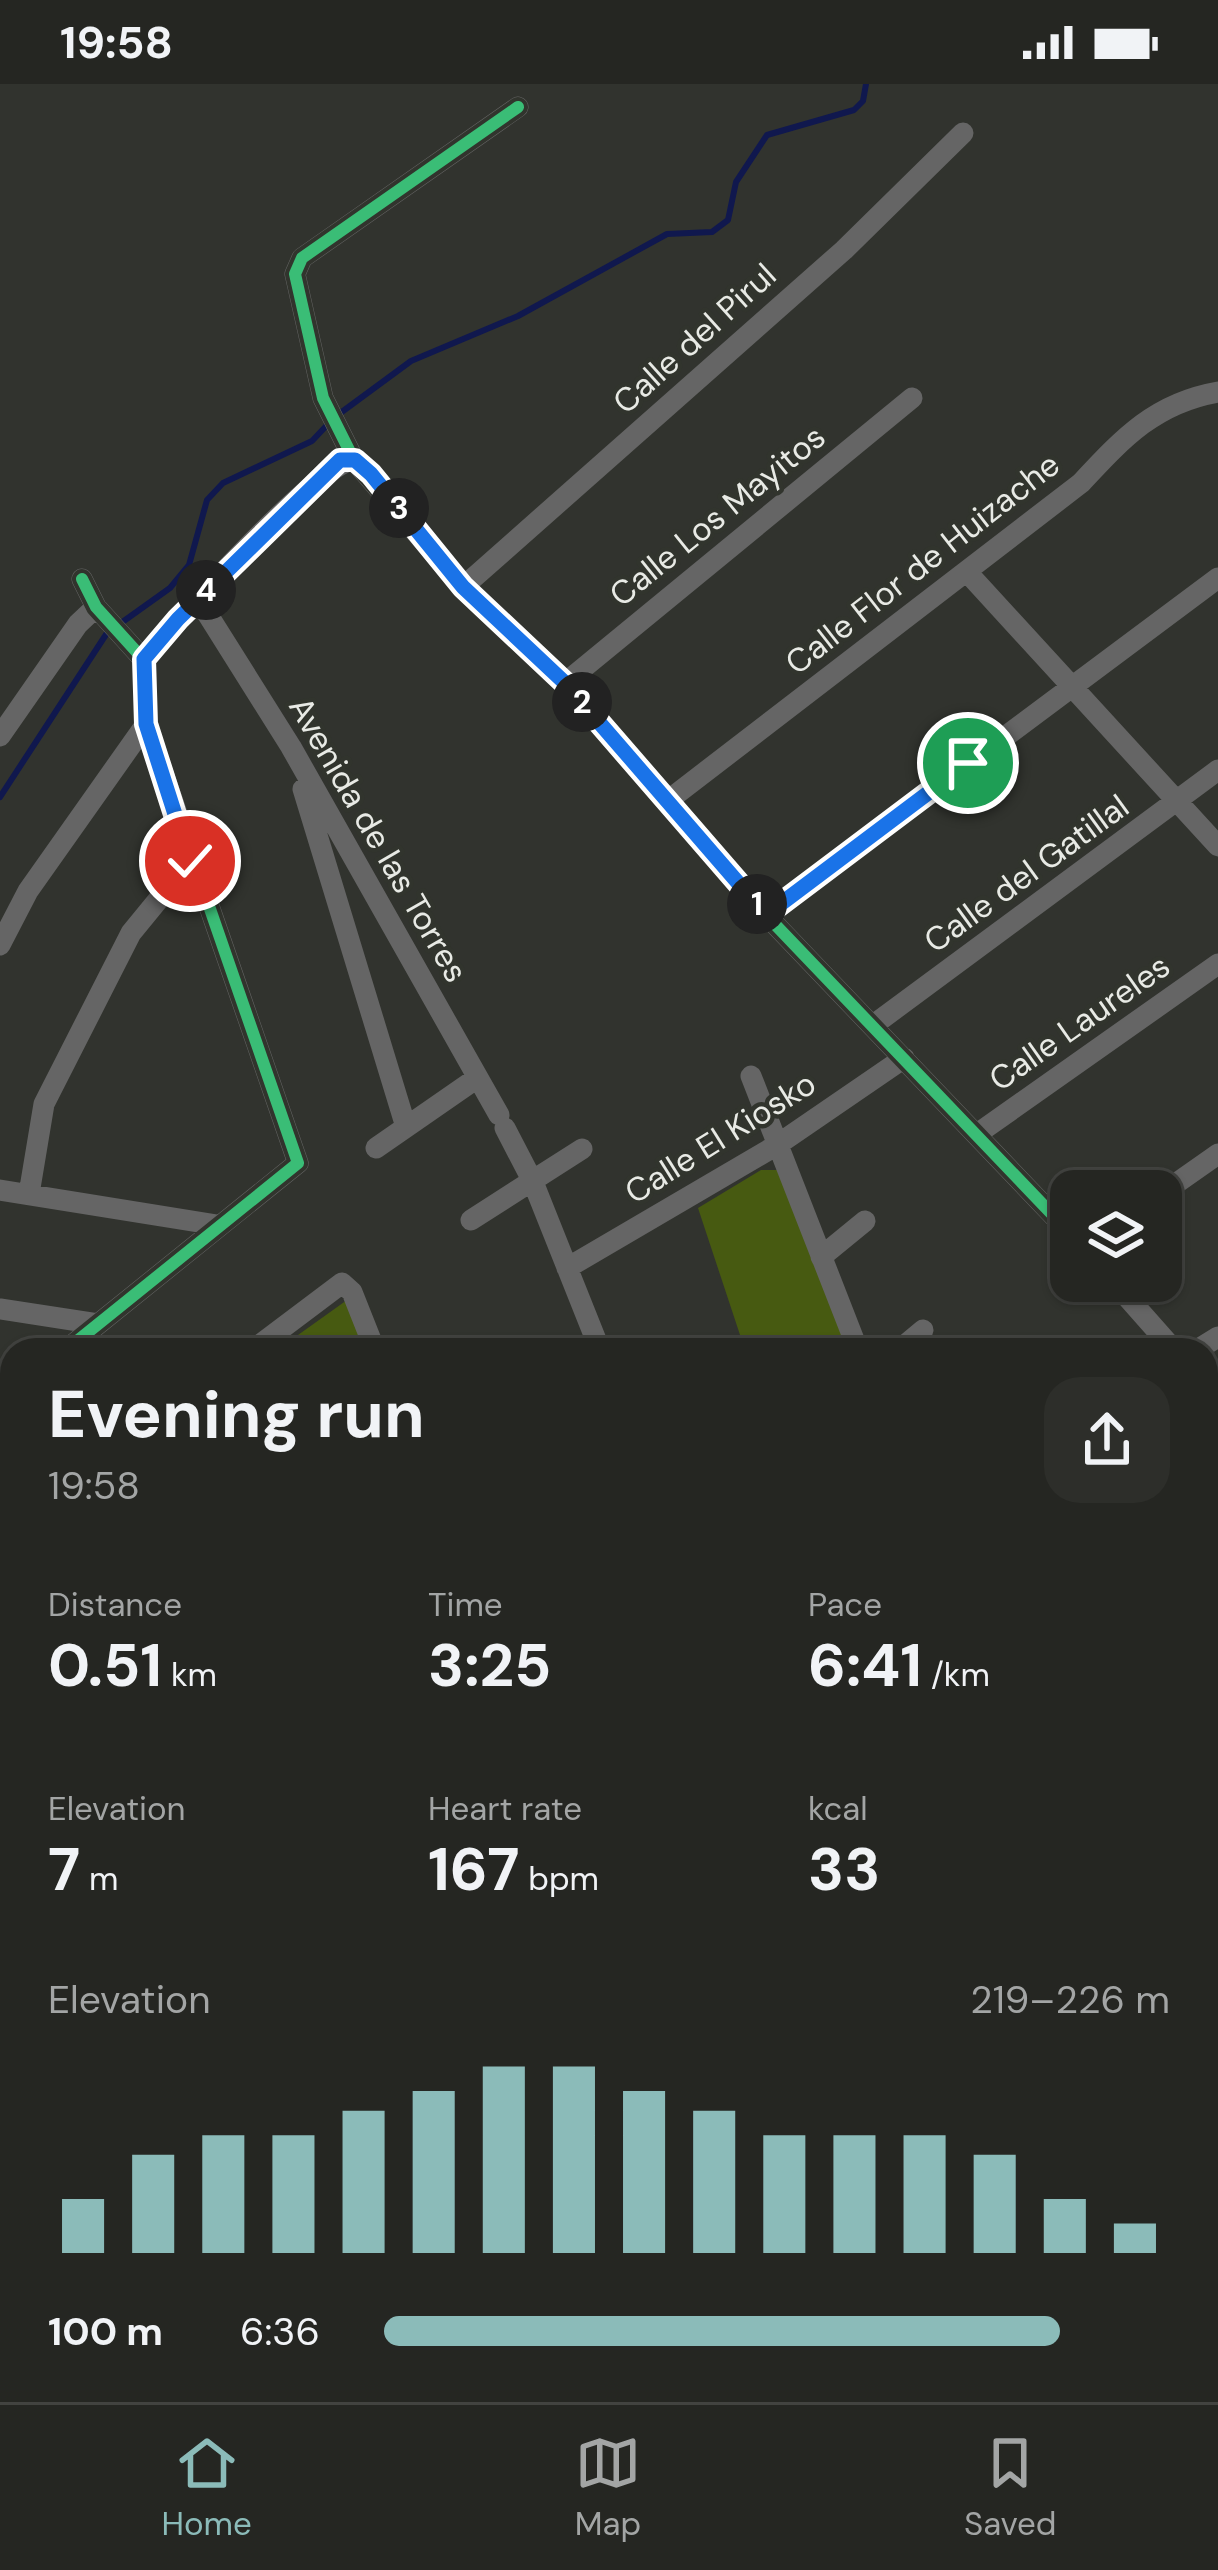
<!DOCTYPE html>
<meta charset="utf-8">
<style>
:root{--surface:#252622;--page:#2d2e2a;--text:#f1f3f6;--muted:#a3a5a5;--line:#424340;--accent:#8bbbb9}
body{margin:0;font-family:"DM Sans",sans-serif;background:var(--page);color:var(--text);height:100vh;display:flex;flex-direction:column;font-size:45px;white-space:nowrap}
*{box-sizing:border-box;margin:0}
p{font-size:39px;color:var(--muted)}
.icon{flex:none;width:66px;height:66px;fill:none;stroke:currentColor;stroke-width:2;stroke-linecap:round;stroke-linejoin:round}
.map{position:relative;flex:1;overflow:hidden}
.panel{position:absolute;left:0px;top:1254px;width:1218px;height:1065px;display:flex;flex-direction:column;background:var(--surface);border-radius:36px 36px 0 0;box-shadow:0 3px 9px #0004,0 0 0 3px var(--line)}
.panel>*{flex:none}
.buttons{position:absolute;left:1050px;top:1086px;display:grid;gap:24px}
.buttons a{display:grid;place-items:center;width:132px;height:132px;border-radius:24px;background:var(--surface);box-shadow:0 3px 9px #0004,0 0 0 3px var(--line);font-size:60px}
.pin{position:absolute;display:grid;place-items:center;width:102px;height:102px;color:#fff;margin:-51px;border:6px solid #fff;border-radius:50%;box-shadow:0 3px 12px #0007}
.km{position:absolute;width:60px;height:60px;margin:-30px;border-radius:50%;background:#222;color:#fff;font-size:33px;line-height:60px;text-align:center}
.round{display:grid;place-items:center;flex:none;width:126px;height:126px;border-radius:36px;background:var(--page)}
.head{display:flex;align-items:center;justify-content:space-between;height:204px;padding:0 48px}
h1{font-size:66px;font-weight:700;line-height:90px}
.stats{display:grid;grid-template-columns:repeat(3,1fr);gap:18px;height:204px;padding:12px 48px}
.stats div{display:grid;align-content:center}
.stats b{font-size:60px;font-weight:700}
.stats small{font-size:33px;font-weight:400}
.stats p{font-size:33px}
.chart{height:336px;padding:24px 48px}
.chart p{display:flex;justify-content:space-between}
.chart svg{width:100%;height:216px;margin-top:12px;stroke:var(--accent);stroke-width:6}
ul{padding:0 48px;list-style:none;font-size:39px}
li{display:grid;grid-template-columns:192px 144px 1fr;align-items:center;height:90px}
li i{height:30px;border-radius:15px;background:var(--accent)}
.status{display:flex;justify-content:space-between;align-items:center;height:84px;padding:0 60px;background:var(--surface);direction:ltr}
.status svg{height:33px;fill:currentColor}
.dock{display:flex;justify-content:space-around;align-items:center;height:168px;border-top:3px solid var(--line);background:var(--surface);font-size:33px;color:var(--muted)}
.dock a{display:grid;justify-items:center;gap:6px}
.dock .on{color:var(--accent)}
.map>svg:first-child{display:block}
</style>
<div class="status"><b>19:58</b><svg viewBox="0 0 49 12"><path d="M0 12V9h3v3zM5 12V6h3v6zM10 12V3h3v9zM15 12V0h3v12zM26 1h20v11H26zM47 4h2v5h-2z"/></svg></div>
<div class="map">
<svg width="1218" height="2318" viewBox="0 0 1218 2318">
<rect width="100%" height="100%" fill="#31332e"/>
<path fill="#373c30" d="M508,2307H754L752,2318H507Z"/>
<path fill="#475a11" d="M761,1086H777L851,1266H745L698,1124Z
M347,1216L368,1266H277Z"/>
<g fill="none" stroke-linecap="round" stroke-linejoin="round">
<path stroke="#10184e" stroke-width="6" d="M339,330L411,277L518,232L667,150L712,148L728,136L736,98L767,51L854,26L863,17L866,0
M0,713L107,549L170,504L189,481L207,416L223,399L312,357L329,339"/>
<path stroke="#6c6d6c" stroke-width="3" stroke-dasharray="6 6" stroke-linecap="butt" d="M1206,1729L1218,1726"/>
<path stroke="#656565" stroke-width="21" d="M518,23L302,174L295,190L323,314L354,376L463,503L565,599L766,831L1071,1150
M967,488L1218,762
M463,503L844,166L963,49
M198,515L291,663L499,1031
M144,576C174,540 319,378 354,376
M565,599L912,314
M0,652L78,540L96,523
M303,705L406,1043
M670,715L1081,399C1123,354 1155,319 1218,308
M766,831L1218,494
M0,861L28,807L146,640
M872,942L1218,686
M751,992L858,1266
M505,1044L533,1098L600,1266
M977,1050L1218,880
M376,1064L477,994
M0,1106L217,1141
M29,1110L44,1020L131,849L190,777
M1161,1110L1218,1070
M471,1136L582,1065
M821,1173L865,1137
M567,1184L777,1061L904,974
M1113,1197L1174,1266
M0,1225L98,1240
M66,1266L298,1079L146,640L144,576L96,523L82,495
M253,1266L342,1199L352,1208L375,1266
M899,1266L923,1246
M1197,1266L1218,1253
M1206,1296L1218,1306
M0,1321L12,1311
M0,1464L12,1454
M1206,1521L1218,1512
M0,1529L12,1544
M1206,1665L1218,1656
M0,1729L12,1745
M0,1806L12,1797
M1206,1806L1218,1794
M1206,1915H1218
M0,2008L12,2011
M1206,2022H1218
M1206,2280L1218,2278
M864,2307L871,2318
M896,2307L903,2318
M1078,2307L1080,2318
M1159,2307L1160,2318
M1053,2310L1063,2307
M143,2318V2307
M778,2318L781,2307
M917,2318L932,2307"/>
<path stroke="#6d6f6f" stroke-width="27" d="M0,2112L12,2108
M1206,2126L1218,2125
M1206,2162H1218
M0,2176L12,2175
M0,2229L12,2228"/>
<g stroke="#31342d" stroke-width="20">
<path id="cycleway" d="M518,23L302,174L295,190L323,314L354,376L463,503L565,599L766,831L1071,1150
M66,1266L298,1079L146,640L144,576L96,523L82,495"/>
</g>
<use href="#cycleway" stroke="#3abd76" stroke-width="12"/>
</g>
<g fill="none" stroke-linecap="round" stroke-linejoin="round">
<g stroke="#fff" stroke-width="24">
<path id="route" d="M190,777L146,640L144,575L178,535L340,376H355L371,390L463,503L565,599L766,831L968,679"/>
</g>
<use href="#route" stroke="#1a73e8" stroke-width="15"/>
</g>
<g text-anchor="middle" stroke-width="9" stroke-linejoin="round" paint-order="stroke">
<g font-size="33" fill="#e8eae5" stroke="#31342d">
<text transform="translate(694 254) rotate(-42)" y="12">Calle del Pirul</text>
<text transform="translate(717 431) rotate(-39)" y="12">Calle Los Mayitos</text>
<text transform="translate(922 479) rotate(-38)" y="12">Calle Flor de Huizache</text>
<text transform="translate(379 755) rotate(60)" y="12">Avenida de las Torres</text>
<text transform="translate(1026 789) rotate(-36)" y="12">Calle del Gatillal</text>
<text transform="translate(1079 938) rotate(-35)" y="12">Calle Laureles</text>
<text transform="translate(720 1053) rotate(-32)" y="12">Calle El Kiosko</text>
</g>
</g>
</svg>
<div class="buttons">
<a><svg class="icon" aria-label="layers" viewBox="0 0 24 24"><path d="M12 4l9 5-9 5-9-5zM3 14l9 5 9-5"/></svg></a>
</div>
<div class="pin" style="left:968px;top:679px;background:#1e9e55"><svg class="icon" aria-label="arrive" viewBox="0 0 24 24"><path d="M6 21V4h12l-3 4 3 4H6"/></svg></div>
<div class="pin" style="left:190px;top:777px;background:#d93025"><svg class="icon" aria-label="check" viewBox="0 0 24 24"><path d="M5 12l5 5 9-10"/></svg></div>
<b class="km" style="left:757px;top:820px">1</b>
<b class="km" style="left:582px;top:618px">2</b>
<b class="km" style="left:399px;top:424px">3</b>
<b class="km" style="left:206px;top:506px">4</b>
<section class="panel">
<div class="head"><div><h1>Evening run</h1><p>19:58</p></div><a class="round"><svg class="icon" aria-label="share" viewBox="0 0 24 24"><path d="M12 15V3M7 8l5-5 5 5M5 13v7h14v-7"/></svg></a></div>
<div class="stats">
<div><p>Distance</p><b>0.51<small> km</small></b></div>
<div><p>Time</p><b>3:25</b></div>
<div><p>Pace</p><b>6:41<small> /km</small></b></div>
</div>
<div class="stats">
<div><p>Elevation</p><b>7<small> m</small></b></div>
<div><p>Heart rate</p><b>167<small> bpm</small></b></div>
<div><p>kcal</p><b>33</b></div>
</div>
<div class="chart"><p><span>Elevation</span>219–226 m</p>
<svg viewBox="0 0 160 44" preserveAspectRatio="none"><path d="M5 44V33M15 44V24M25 44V20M35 44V20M45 44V15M55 44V11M65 44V6M75 44V6M85 44V11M95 44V15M105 44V20M115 44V20M125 44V20M135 44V24M145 44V33M155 44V38"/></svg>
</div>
<ul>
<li><b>100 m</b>6:36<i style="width:86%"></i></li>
</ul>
</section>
</div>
<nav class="dock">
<a class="on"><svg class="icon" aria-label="home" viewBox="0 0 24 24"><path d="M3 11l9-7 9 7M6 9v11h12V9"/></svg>Home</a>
<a><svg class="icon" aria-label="map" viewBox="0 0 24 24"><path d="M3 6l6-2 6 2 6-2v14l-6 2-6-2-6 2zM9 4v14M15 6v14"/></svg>Map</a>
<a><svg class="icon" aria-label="saved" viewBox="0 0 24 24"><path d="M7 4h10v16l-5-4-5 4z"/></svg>Saved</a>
</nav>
